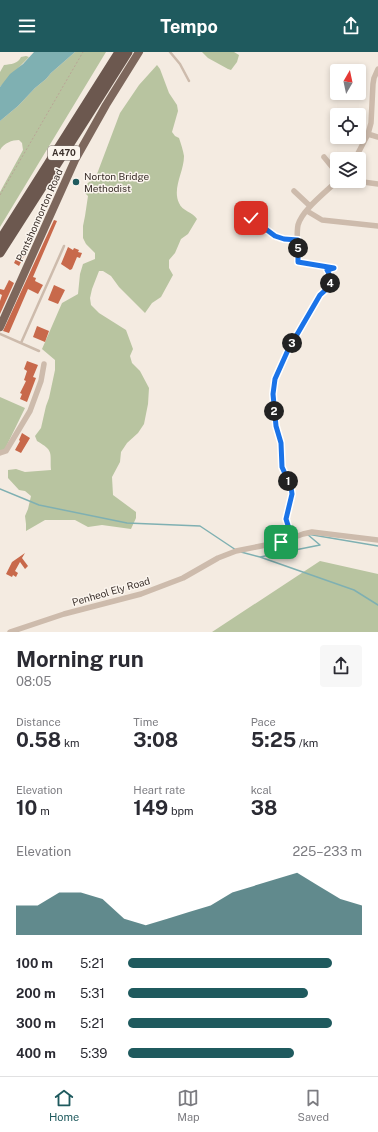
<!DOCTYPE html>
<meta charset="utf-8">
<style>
:root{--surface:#fff;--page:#f7f7f7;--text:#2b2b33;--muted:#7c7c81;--line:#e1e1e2;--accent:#1f5a5e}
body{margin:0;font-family:"Public Sans",sans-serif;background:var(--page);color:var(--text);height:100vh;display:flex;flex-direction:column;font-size:15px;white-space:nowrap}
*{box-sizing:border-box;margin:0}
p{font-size:13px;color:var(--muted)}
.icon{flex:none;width:22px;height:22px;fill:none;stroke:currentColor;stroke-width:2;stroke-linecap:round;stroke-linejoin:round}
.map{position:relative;height:580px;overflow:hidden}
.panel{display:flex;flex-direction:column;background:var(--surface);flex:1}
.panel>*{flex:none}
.needle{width:26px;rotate:9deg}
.buttons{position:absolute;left:330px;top:12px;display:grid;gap:8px}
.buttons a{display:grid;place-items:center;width:36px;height:36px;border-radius:4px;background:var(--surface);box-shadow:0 2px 6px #0003;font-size:20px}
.pin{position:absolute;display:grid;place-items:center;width:34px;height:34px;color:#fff;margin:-17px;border-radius:8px;box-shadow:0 2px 6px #0006}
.km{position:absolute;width:20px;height:20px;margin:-10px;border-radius:50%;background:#222;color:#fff;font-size:11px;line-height:20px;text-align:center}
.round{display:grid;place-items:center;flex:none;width:42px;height:42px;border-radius:4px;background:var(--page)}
.head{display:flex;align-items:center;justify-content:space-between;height:68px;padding:0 16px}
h1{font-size:22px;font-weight:700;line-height:30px}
.figures{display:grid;grid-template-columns:repeat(3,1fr);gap:6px;height:68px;padding:4px 16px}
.figures div{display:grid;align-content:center}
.figures b{font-size:20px;font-weight:700}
.figures small{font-size:11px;font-weight:400}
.figures p{font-size:11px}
.chart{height:112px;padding:8px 16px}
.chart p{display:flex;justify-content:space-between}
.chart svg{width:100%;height:72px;margin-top:4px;fill:var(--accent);opacity:.7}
ul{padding:0 16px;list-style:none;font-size:13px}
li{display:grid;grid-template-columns:64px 48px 1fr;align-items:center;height:30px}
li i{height:10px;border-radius:5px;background:var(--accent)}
header{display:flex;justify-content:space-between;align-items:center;height:52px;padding:0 16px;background:var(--accent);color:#fff;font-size:18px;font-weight:700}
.tab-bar{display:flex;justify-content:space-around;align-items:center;height:56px;border-top:1px solid var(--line);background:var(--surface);font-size:11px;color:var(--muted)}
.tab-bar a{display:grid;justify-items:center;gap:2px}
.tab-bar .selected{color:var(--accent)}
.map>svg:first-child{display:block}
</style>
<header><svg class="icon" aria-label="menu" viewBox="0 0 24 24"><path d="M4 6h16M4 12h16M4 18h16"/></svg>Tempo<svg class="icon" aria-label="share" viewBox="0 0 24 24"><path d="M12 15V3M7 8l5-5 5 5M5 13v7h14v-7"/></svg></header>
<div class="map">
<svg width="378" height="580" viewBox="0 0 378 580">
<rect width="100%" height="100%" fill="#f4ebe1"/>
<path fill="#b8c4a0" d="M75,0H106L0,175V140L23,98L22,91L19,88C12,88 4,91 0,98V69L18,54L35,36L46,27L51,21Z
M202,0H234L239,3L237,10L231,18L228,17L208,6Z
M26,4L29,5L0,35V20L4,13C11,12 18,12 21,5Z
M157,13L160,17L169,41L177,53L178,59L172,80L175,84L179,86C181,92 183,98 184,104C184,120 172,136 179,151C182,159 193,160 197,167L188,182L181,187L175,201L169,208V216L173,223L161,245L152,251L145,261L119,235L111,224L103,219H99L92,237L90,246L91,253L99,261L126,278L133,297L130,304L132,311L140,319L149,336L148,352L144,372L138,381L127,391L121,400L120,410L112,425L113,443L136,460V466L131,477L102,473L88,475L75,468H45L26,479V472L25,464L28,457L31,444L25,439L19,438L8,426V418L16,417L25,420L51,418C50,400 54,399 37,389L35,384L41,376L46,354L49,346L55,318V308L42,297L62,251L78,242L80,222L83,212L95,207V201L86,192L83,186V174L85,164L88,144L84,140L86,133L97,122L120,61L139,33Z
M0,345L25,356L5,397L0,400Z
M320,509L378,522V580H212Z"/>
<path fill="#7fb0b2" d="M34,0H75L51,21L46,27L35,36L18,54L0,69V35L10,22L23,12Z"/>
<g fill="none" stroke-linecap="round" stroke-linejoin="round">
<path stroke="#7fb0b2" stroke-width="1.5" d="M0,437L39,453L127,471L200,474L236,498
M241,500L260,505L320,493L307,482L378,494
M260,505L354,538L378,553"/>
</g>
<path fill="#c8694b" d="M54,168L57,169L33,225L36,226L35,229L43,233L38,242L28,237L9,281L3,279Z
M25,192L30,194L25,205L24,204L19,214L14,211L18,203L20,204Z
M68,195L73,198L74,196L79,198L78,200L82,201L80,206L77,205L72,217L70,218L61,212Z
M9,228L14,231L0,262V249L2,243L0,242V237L4,238Z
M54,233L65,238L58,252L48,248Z
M37,274L49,279L45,290L33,285Z
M27,309L38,313L33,325L36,326L27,350L20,347L22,342L20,341L26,329L24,328L27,319L24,317Z
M22,381L30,386L21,401L15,398L20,389L19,388Z
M25,501L22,506L28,514L25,517L20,510L15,519L18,521L16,525L13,523L12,525L6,522L12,510Z"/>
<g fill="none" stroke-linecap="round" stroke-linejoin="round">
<path stroke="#b9a596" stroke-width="1" stroke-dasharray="2 2" stroke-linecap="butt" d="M0,143L83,0
M292,481L286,467L292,442L291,435L282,415L281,391L276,374L273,342L275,327L288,298L320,243L330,234V224L328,220"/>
<path stroke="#cdbbac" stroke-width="2.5" d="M170,0L180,12L189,29
M0,282L39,299
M21,291L64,194"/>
<path stroke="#cdbbac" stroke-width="5.5" d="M368,82L378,85
M324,105L337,121
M355,107L368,82L371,71L373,32L374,26L378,17
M356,129L378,132
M294,139L310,154
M307,159L322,168L378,174
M251,166L275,185L284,187L298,188
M251,175L255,169
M334,216L298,210C298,198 296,184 298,173C302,158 326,140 337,129
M0,401L6,399L30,359L41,329L44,312
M10,580L64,562L141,542L183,526L218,506L236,499L281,490L303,482L312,480L378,488"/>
<path stroke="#7d675c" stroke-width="8" d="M0,275L75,108L106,53L139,0"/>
<path stroke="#6c584f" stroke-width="9" d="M0,188L119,0
M0,201L87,65L128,0"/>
</g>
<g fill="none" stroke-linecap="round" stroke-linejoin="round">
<g stroke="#fff" stroke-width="8">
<path id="route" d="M251,166L275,184L284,187L298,188V210L334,216L327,218L330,224V234L320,243L288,298L275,327L273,342L276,374L281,391L282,415L291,435L292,442L286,467L292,486L281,490"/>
</g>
<use href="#route" stroke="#1a73e8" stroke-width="5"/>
</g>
<circle fill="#1f5a5e" stroke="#fbf5ee" stroke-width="1.5" cx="76" cy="130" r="4"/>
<g text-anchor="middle" stroke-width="3" stroke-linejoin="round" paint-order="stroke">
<rect fill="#fbf5ee" stroke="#756b66" stroke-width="1" x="48" y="94" width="32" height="14" rx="3"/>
<g font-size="9" font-weight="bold" fill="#3b302b">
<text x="64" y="104">A470</text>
</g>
<g font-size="10" fill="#3b302b" stroke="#fbf5ee" text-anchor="start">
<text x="84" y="128">Norton Bridge<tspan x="84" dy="12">Methodist</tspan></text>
</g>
<g font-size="10" fill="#3b302b" stroke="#fbf5ee">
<text transform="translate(39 163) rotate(-66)" y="4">Pontshonnorton Road</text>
<text transform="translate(111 539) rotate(-16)" y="4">Penheol Ely Road</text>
</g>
</g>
</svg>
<div class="buttons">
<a><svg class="needle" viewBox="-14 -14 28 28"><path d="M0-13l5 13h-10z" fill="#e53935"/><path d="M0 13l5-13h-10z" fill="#7c7c81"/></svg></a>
<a><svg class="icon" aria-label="locate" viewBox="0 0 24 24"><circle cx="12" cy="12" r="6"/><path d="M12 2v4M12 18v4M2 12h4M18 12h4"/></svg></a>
<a><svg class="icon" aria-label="layers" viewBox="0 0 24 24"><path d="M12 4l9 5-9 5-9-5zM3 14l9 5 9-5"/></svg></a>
</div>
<div class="pin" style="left:281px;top:490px;background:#1e9e55"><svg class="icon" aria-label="arrive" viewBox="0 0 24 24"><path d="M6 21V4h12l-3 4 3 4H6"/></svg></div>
<div class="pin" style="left:251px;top:166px;background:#d93025"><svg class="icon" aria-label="check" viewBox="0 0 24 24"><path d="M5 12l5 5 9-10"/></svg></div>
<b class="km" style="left:288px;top:429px">1</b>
<b class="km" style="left:274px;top:359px">2</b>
<b class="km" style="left:292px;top:291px">3</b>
<b class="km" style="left:330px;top:231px">4</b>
<b class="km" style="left:298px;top:196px">5</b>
</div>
<section class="panel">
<div class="head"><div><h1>Morning run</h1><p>08:05</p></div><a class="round"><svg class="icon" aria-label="share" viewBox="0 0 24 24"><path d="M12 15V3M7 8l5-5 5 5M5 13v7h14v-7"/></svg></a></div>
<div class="figures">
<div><p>Distance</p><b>0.58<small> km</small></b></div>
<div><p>Time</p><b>3:08</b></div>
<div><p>Pace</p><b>5:25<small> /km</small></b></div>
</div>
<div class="figures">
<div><p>Elevation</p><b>10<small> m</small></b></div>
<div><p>Heart rate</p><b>149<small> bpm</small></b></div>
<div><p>kcal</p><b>38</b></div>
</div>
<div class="chart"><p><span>Elevation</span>225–233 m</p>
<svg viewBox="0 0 160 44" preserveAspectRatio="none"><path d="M0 44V26L10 26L20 18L30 18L40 22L50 34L60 38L70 34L80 30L90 26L100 18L110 14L120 10L130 6L140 14L150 22L160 26V44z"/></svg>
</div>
<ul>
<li><b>100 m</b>5:21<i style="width:87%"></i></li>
<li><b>200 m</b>5:31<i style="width:77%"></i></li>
<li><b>300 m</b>5:21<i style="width:87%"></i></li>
<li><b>400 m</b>5:39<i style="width:71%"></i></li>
</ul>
</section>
<nav class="tab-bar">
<a class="selected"><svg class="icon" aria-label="home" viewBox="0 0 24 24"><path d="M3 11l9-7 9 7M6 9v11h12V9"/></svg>Home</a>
<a><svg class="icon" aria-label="map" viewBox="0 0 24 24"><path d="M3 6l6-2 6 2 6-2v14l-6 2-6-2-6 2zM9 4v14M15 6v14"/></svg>Map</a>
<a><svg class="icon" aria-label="saved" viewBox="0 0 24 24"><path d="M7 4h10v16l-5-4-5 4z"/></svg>Saved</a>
</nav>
